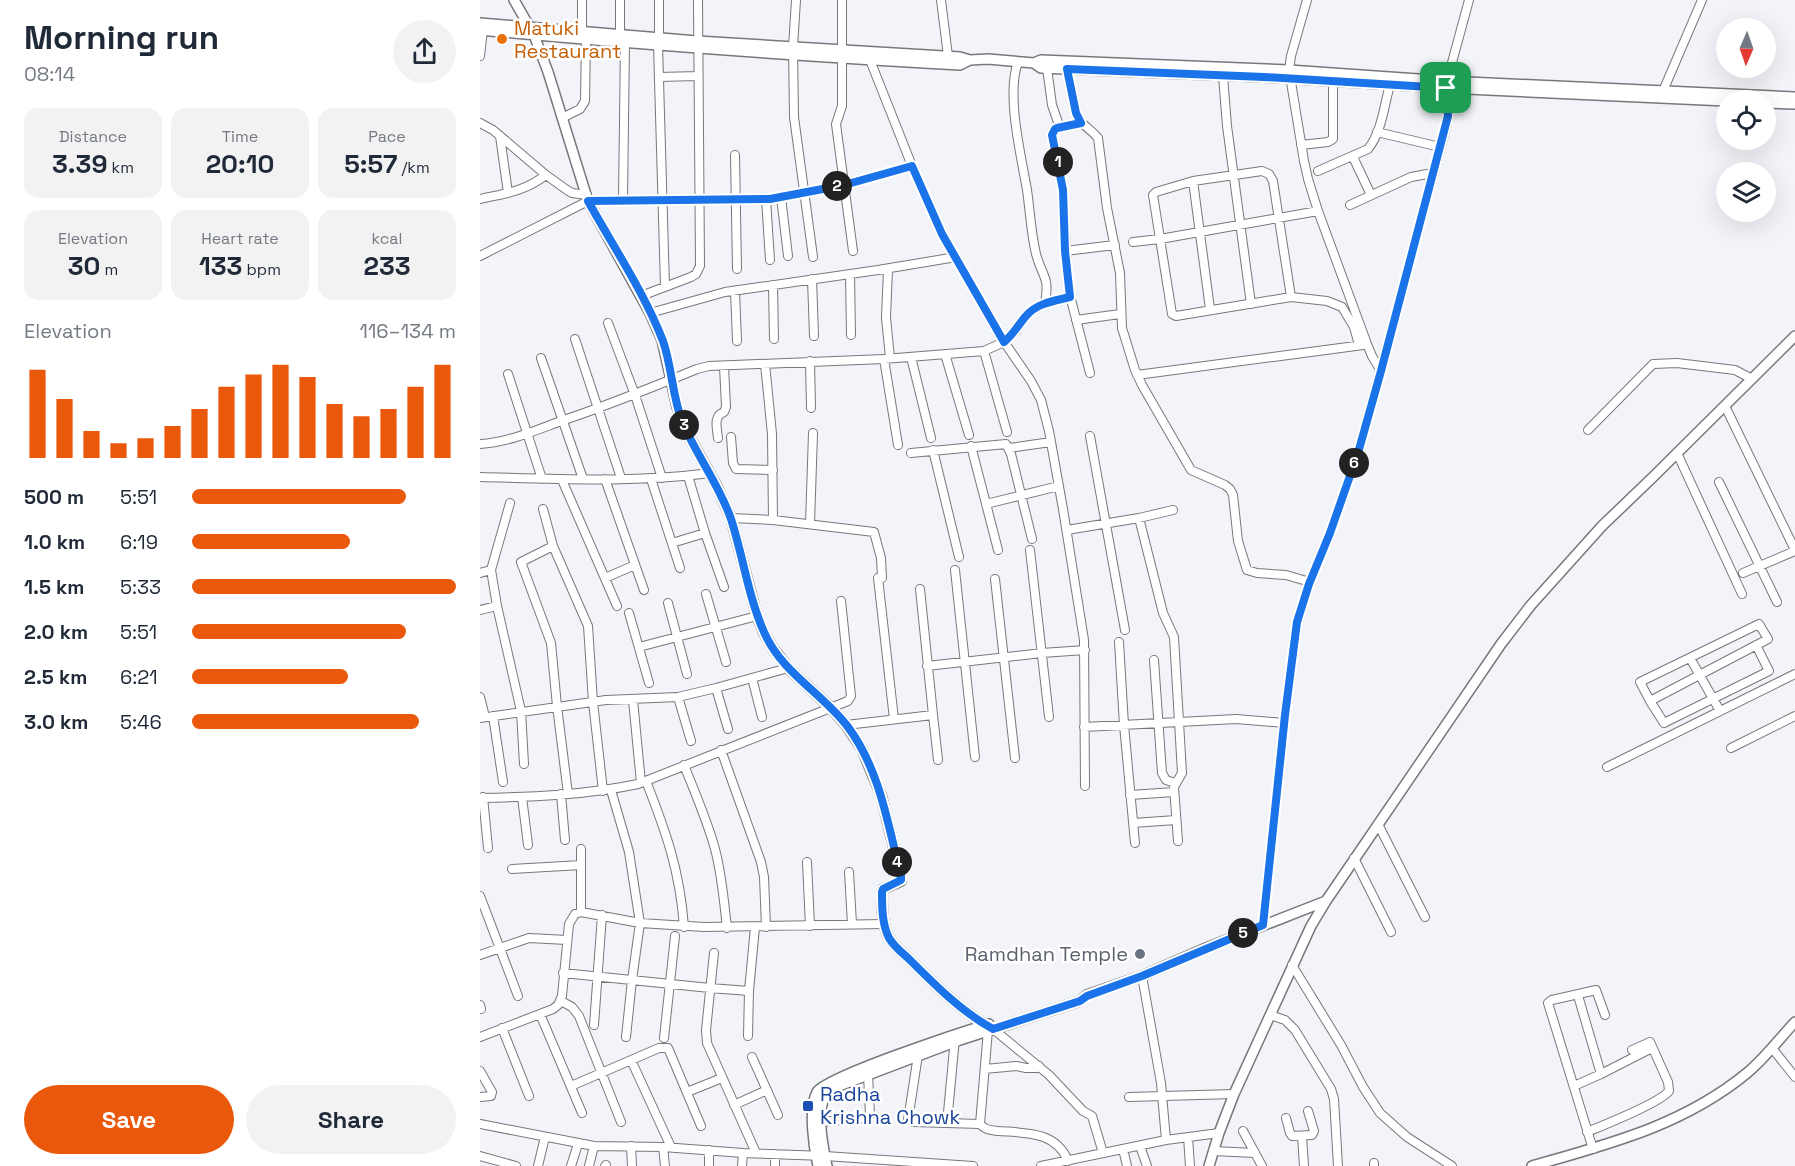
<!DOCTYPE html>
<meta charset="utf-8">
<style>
:root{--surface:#fff;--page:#f2f2f3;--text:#1f2937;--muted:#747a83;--accent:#ea580c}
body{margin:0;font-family:"Space Grotesk",sans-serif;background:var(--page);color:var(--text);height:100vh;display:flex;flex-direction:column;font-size:22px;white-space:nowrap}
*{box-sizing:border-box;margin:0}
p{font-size:20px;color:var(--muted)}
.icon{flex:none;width:33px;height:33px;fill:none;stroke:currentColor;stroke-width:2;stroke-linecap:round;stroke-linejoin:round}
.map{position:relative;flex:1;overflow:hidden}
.side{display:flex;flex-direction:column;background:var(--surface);width:480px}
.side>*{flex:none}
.needle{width:39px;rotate:182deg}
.controls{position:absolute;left:1236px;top:18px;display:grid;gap:12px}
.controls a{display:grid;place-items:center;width:60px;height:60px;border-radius:50%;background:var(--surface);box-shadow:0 6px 24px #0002;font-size:30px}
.pin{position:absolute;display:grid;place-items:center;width:51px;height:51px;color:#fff;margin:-26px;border-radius:12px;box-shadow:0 3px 9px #0006}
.km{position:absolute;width:30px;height:30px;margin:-15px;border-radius:50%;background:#222;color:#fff;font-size:16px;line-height:30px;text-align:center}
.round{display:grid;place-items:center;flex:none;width:63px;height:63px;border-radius:32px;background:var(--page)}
.summary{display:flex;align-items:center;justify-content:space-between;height:102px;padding:0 24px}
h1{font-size:33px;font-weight:600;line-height:45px}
.figures{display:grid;grid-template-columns:repeat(3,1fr);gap:9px;height:102px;padding:6px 24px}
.figures div{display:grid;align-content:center;border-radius:15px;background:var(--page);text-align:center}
.figures b{font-size:26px;font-weight:600}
.figures small{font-size:16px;font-weight:400}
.figures p{font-size:16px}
.chart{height:168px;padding:12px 24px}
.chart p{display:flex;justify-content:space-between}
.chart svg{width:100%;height:108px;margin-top:6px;stroke:var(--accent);stroke-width:6}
.button{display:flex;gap:12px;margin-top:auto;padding:12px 24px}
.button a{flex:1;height:69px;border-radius:36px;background:var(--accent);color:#fff;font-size:24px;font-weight:600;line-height:69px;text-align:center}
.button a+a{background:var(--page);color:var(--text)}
ul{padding:0 24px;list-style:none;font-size:20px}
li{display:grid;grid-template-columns:96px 72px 1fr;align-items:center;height:45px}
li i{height:15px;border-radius:8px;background:var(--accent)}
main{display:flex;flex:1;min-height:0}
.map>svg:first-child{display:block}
</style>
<main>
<section class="side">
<div class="summary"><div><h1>Morning run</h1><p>08:14</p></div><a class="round"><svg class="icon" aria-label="share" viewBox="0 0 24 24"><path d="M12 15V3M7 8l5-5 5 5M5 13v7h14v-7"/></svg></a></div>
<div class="figures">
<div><p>Distance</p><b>3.39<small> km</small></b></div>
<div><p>Time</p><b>20:10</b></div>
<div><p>Pace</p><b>5:57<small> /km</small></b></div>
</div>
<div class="figures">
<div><p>Elevation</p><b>30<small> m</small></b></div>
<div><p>Heart rate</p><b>133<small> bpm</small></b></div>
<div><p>kcal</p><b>233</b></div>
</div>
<div class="chart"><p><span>Elevation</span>116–134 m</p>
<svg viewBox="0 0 160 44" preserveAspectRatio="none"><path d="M5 44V8M15 44V20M25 44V33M35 44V38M45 44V36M55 44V31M65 44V24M75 44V15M85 44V10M95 44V6M105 44V11M115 44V22M125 44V27M135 44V24M145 44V15M155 44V6"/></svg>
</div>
<ul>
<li><b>500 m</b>5:51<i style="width:81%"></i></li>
<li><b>1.0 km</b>6:19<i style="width:60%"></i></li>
<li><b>1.5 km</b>5:33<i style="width:100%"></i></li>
<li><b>2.0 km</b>5:51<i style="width:81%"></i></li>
<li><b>2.5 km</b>6:21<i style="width:59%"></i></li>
<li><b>3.0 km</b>5:46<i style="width:86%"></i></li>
</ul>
<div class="button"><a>Save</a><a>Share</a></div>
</section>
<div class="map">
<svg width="1315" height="1166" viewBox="0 0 1315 1166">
<rect width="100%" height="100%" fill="#f3f4f9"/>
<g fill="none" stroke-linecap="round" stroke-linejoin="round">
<g stroke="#77787c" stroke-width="10">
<path id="minor" d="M102,0V31
M316,0L313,47L314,117L333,257
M362,0V106L356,124L373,251
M461,0L468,56
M827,0L811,56L809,70L824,161L828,179L838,211L887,344L892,356L901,371
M140,34V0
M179,38V0
M178,45L185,287
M0,56L3,30
M390,60L432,166L462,234L518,333L551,381L561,400L569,431L583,509L604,640L605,786
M567,68L572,105L580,128
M587,69L598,118C603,126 612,130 618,138L627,208L640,273L642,328L655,370L662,385L711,470L745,485L750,489L753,495L758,541L767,570L777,573L806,575L830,582
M743,76L747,126L771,304
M179,77L218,76
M1183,91L1222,0
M84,117L100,109L105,101L106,38
M0,123L13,130L66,175L87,190L92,193L107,195
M601,123L577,128L575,130L572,135L583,190L588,288L610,373
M897,132L960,147
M20,136L28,193
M821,145L848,142L853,139V82
M255,155L257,269
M873,157L891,195
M838,171L888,149C902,132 904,105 910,85
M713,181L730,309
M301,197L308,256
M0,199C27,193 43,192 66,175
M286,199L290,260
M143,200L145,41
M870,205L931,177L953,173
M653,242L680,239L838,211
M585,251L635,245
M0,256L108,201L290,199L364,185L432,166
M408,269L406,318L410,358
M370,274L371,335
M332,279L334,336
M293,285L294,339
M255,291L257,341
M161,296L211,277L216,274L220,266L218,0
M811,297L793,181L789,174L782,171L713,181L676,192L673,195L692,314L696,316L811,297L847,301L862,307L874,327L879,345
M565,303L590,297
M170,313L245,292L398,270L476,257
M596,320L640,314
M128,323L155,395L182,478
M95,339L141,478
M504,351L527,432
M465,354L489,435
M431,357L451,438
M61,358L103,479
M404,359L418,445
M330,361L331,408
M285,364L292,434L293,520
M28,374L62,479
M657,375L883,345
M1245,406L1315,550
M1108,430L1173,364L1197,363L1255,370L1272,379
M610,436L645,630
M251,437L253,463L256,469L293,470
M238,438C237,428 233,416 244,412L246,407L244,366
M0,444C30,442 56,430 84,420C129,405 173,387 217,369L229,366L404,359L504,351L524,342L536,331L546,315L565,303C570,276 562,277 556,254C551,233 550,211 547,190C541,155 526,95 538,62
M491,446L518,550
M529,448L571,442
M453,450L479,557
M431,453L526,444L531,454L552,539
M1197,453L1262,594
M208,476L225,533
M0,477C77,479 154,483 230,473
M125,479L164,590
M171,479L200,568
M82,480L137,606
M1239,482L1297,602
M30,503L11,570L17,606L41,711L44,764
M506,504L579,486
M63,509L73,546L108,626L113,702L123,791
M251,518L293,520L394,532L401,558L402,578
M659,518L683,613L694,637L702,773L694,787L698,841
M330,524L333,433
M587,530L659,518L693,510
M192,543L225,533L244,587
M73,546L41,562L71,643L77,706L88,794
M550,550L569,717
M475,570L495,757
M0,573L11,570
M1263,573L1315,551
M125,578L155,565
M398,578L414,719
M515,579L535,758
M226,594L246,662
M188,603L207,674
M0,610L17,606
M149,613L169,683
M1279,624L1288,639L1170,701L1160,682Z
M639,642L644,725L655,843
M159,647L277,616
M1210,658L1240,711
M674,660L682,773L686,780L695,783
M447,666L562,653L605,650
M272,678L282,717
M236,688L248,729
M0,697L5,717
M198,697L211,741
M153,700L161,783
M1170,701L1184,723L1289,671L1276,645
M453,715L458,760
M13,716L23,782
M0,718L126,700L198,697L236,688L308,668
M366,725L453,715L440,589
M604,727L756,719L804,723
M1251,748L1315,716
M241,750L281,862L284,877L286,927
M204,765C215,793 227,820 235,849C242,875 244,902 247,928
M1127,767L1315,674
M166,781C186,832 200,871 204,927
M131,790L149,852L160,923L152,980L146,1037
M81,794L85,840
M650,795L694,792
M3,797L8,848
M42,797L48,845
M0,798C53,797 106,795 158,784L368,701L371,696L361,601
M653,823L696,820
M898,824L945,917
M874,858L911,932
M327,862L330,926
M101,865V849
M32,869L101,865V912
M369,872L372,924
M0,896L38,996
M783,925L804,720L817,622L829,584L850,533L878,453L967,124V81L989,0
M234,953L226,1030L227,1043L276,1153
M0,955L49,938L87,940
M812,965L861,1045L883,1087L900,1113L927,1137L972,1166
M83,973L230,988L269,991
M662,976L681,1083L686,1140
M81,1001L92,1007L99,1016L141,1122
M0,1005L1,1009
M60,1014L102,1113
M790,1015L805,1020L815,1030L851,1089L854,1099L858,1166
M114,1025L122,915
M22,1028L49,1096
M513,1029L569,1075L603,1111L612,1116L623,1153
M508,1030L500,1124C505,1130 510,1130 518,1131C545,1133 576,1131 588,1161
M268,1036L269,991L275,927
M0,1037L73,1009L78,1005L82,996L89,924L95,914L101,912L160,923L224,927L405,924
M184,1038L195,936
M1292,1048L1315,1077
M272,1057L298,1115
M151,1060L191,1147
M505,1069L536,1066L546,1068H557L559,1066
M0,1071L12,1092L11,1096L0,1097
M1121,1074L1172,1048
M91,1086L179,1048H188L221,1126
M1094,1086L1121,1074L1099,999
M207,1092L242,1078
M649,1097L754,1094
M254,1105L287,1090
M806,1118L810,1133L812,1136L832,1135L834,1131L828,1111
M428,1120L438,1055
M341,1122L382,1118L390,1115L388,1075
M433,1122L500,1124
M467,1123L475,1038
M0,1124L114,1146L183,1147L263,1153L345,1156L493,1166
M763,1131L782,1166
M1107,1132C1124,1125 1180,1103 1189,1091L1188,1082L1170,1042L1152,1050
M822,1136L824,1166
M708,1137L710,1166
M151,1146L152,1166
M660,1146L667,1166
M183,1147L185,1166
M643,1149L647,1166
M1113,1149L1068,1003L1072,1000L1116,990L1125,1015
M733,1151L775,1153
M0,1156L36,1166
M894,1163V1166
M58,1166L65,1137
M91,1166L98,1144
M109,1166L114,1146
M125,1166L126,1165
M229,1166V1150
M262,1166L263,1153
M295,1166V1154
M561,1166L686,1140L739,1133"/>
</g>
<g stroke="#77787c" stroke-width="12">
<path id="tertiary" d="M34,0L54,35L68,72L108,201L170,313L182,340L197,407L211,440L237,487L251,518L277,616L284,633L292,647L308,668L351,708L366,725L382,749L401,795L421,876V881L403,889L402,893C402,907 402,924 409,938C414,947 424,954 431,961C456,986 482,1012 513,1029
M0,23L217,41L480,57L490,60L508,59L554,63L561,60L809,70L967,81L1315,97
M0,30C160,45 320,56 480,65L490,60
M554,63L561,68L784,77L966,88L1246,101
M1286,103L1315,104
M338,1166C334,1148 328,1109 337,1092C345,1077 485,1031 509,1024
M347,1166C343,1147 333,1102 351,1089L480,1040L600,1001L607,995L662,976L726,948L846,901
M729,1166L739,1133L754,1094L831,926L846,901L1021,644L1051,605L1122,526L1173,477L1315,336
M1052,1166C1129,1144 1204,1125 1267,1073C1285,1058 1299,1039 1315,1022"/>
</g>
<use href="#minor" stroke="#fff" stroke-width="8"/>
<use href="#tertiary" stroke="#fff" stroke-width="9"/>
</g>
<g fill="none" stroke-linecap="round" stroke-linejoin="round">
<g stroke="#fff" stroke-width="12">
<path id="route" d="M587,69L784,77L966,88L968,116L901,371L878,453L850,533L829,584L817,622L805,715L783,925L662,976L607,996L600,1001L513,1029C482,1012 456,986 431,961C424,954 414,947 409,938C402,924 402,907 402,892L403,889L421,880V876C408,825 400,770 368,727C342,693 301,672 284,632C268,596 263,556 251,519C239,484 216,455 202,421C192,395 192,367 183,341C165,294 133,246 108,201L290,199L364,185L432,166L462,234L524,342C533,335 538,325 546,316C557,303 574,301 590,297L585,251L583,190L572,135L575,129L577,128L601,123L596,113Z"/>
</g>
<use href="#route" stroke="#1a73e8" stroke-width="8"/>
</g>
<circle fill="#e8710a" stroke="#fff" stroke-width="2" cx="22" cy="39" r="6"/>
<circle fill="#6b7280" stroke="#fff" stroke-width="2" cx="660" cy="954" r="6"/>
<rect fill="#1a4fb4" stroke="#fff" stroke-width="2" x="322" y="1100" width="12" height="12" rx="3"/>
<g text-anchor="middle" stroke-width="5" stroke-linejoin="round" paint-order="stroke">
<g font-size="20" fill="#c56008" stroke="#fff" text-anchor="start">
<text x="34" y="35">Matuki<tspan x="34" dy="23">Restaurant</tspan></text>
</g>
<g font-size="20" fill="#5b616d" stroke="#fff" text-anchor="end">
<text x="648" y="961">Ramdhan Temple</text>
</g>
<g font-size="20" fill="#164399" stroke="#fff" text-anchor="start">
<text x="340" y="1101">Radha<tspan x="340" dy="23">Krishna Chowk</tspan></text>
</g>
</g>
</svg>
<div class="controls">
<a><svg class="needle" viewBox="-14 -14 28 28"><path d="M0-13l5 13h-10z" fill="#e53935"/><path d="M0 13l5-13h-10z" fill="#747a83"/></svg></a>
<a><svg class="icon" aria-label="locate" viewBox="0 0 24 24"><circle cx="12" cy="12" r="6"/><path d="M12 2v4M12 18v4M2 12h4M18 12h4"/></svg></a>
<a><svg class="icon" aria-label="layers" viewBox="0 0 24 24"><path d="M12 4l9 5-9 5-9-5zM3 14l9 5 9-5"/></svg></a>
</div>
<div class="pin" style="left:966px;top:88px;background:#1e9e55"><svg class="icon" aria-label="arrive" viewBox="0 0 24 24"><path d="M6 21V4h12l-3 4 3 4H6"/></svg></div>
<b class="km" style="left:578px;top:162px">1</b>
<b class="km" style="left:357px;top:186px">2</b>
<b class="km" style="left:204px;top:425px">3</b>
<b class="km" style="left:417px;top:862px">4</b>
<b class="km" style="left:763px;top:933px">5</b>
<b class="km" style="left:874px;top:463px">6</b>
</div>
</main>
